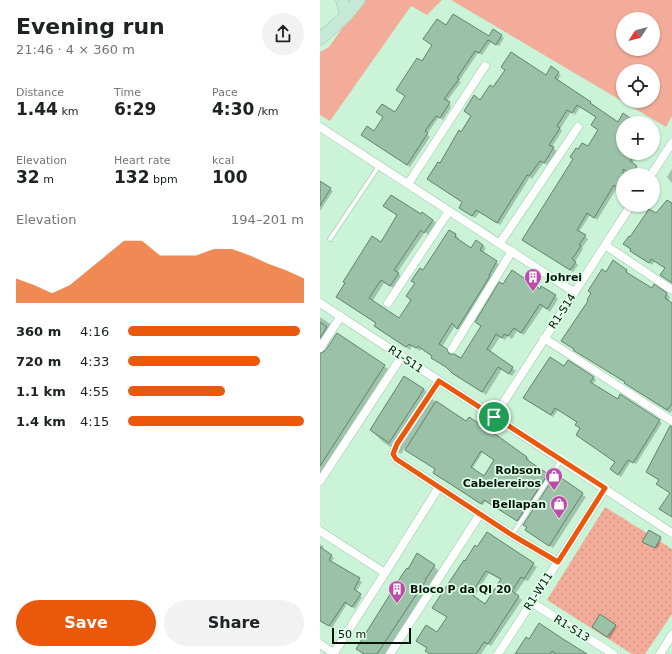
<!DOCTYPE html>
<meta charset="utf-8">
<style>
:root{--surface:#fff;--page:#f2f2f2;--text:#202124;--muted:#757577;--accent:#ea580c}
body{margin:0;font-family:"DejaVu Sans",sans-serif;background:var(--page);color:var(--text);height:100vh;display:flex;flex-direction:column;font-size:15px;white-space:nowrap}
*{box-sizing:border-box;margin:0}
p{font-size:13px;color:var(--muted)}
.icon{flex:none;width:22px;height:22px;fill:none;stroke:currentColor;stroke-width:2;stroke-linecap:round;stroke-linejoin:round}
.map{position:relative;flex:1;overflow:hidden}
.details{display:flex;flex-direction:column;background:var(--surface);width:320px}
.details>*{flex:none}
.needle{width:26px;rotate:234deg}
.buttons{position:absolute;left:296px;top:12px;display:grid;gap:8px}
.buttons a{display:grid;place-items:center;width:44px;height:44px;border-radius:50%;background:var(--surface);box-shadow:0 1px 3px #0004;font-size:20px}
.scale{position:absolute;left:12px;bottom:10px;width:79px;box-sizing:border-box;padding-left:4px;border:2px solid #06140b;border-top:0;font-size:11px;line-height:14px;white-space:nowrap;color:#06140b;-webkit-text-stroke:3px #ddfee7;paint-order:stroke}
.pin{position:absolute;display:grid;place-items:center;width:34px;height:34px;color:#fff;margin:-17px;border:2px solid #fff;border-radius:50%;box-shadow:0 1px 4px #0007}
.round{display:grid;place-items:center;flex:none;width:42px;height:42px;border-radius:21px;background:var(--page)}
.headline{display:flex;align-items:center;justify-content:space-between;height:68px;padding:0 16px}
h1{font-size:22px;font-weight:700;line-height:30px}
.metrics{display:grid;grid-template-columns:repeat(3,1fr);gap:6px;height:68px;padding:4px 16px}
.metrics div{display:grid;align-content:center}
.metrics b{font-size:17px;font-weight:700}
.metrics small{font-size:11px;font-weight:400}
.metrics p{font-size:11px}
.chart{height:112px;padding:8px 16px}
.chart p{display:flex;justify-content:space-between}
.chart svg{width:100%;height:72px;margin-top:4px;fill:var(--accent);opacity:.7}
.primary-button{display:flex;gap:8px;margin-top:auto;padding:8px 16px}
.primary-button a{flex:1;height:46px;border-radius:24px;background:var(--accent);color:#fff;font-size:16px;font-weight:700;line-height:46px;text-align:center}
.primary-button a+a{background:var(--page);color:var(--text)}
ul{padding:0 16px;list-style:none;font-size:13px}
li{display:grid;grid-template-columns:64px 48px 1fr;align-items:center;height:30px}
li i{height:10px;border-radius:5px;background:var(--accent)}
main{display:flex;flex:1;min-height:0}
.map>svg:first-child{display:block}
</style>
<main>
<section class="details">
<div class="headline"><div><h1>Evening run</h1><p>21:46 · 4 × 360 m</p></div><a class="round"><svg class="icon" aria-label="share" viewBox="0 0 24 24"><path d="M12 15V3M7 8l5-5 5 5M5 13v7h14v-7"/></svg></a></div>
<div class="metrics">
<div><p>Distance</p><b>1.44<small> km</small></b></div>
<div><p>Time</p><b>6:29</b></div>
<div><p>Pace</p><b>4:30<small> /km</small></b></div>
</div>
<div class="metrics">
<div><p>Elevation</p><b>32<small> m</small></b></div>
<div><p>Heart rate</p><b>132<small> bpm</small></b></div>
<div><p>kcal</p><b>100</b></div>
</div>
<div class="chart"><p><span>Elevation</span>194–201 m</p>
<svg viewBox="0 0 160 44" preserveAspectRatio="none"><path d="M0 44V29L10 33L20 38L30 33L40 24L50 15L60 6L70 6L80 15L90 15L100 15L110 11L120 11L130 15L140 20L150 24L160 29V44z"/></svg>
</div>
<ul>
<li><b>360 m</b>4:16<i style="width:98%"></i></li>
<li><b>720 m</b>4:33<i style="width:75%"></i></li>
<li><b>1.1 km</b>4:55<i style="width:55%"></i></li>
<li><b>1.4 km</b>4:15<i style="width:100%"></i></li>
</ul>
<div class="primary-button"><a>Save</a><a>Share</a></div>
</section>
<div class="map">
<svg width="352" height="654" viewBox="0 0 352 654">
<defs>
<pattern id="park-dots" width="8" height="8" patternUnits="userSpaceOnUse"><rect width="8" height="8" fill="#f3ac99"/><path d="M2 2h.1M6 6h.1" fill="none" stroke="#cf9382" stroke-width="1.8" stroke-linecap="round"/></pattern>
</defs>
<rect width="100%" height="100%" fill="#caf3d7"/>
<path fill="#f3ac99" fill-rule="evenodd" d="M42,0H122L107,15L91,6L10,121L0,115V52L9,47Z
M131,0H352V116L346,127ZM303,19H333V49H303ZM303,71H333V101H303Z"/>
<path fill="url(#park-dots)" d="M285,507L352,549V614L325,654H312L227,600Z"/>
<path fill="#0003" fill-rule="evenodd" d="M126,26L169,37L173,31L184,38L179,46L171,42L162,55L158,53L139,81L141,82L127,101L131,106L130,109L123,120L119,117L107,134L110,137L90,167L42,135L54,132L75,113L86,96L102,63Z
M182,67L226,76L238,73L241,75L237,81L270,102L298,123H315H303V153H319L312,164L319,169L315,175H303V192L297,188L277,220L270,215L259,232L268,239L262,248L263,249L255,262L258,265L253,272L206,242L279,131L272,125L277,118L260,107L255,115L251,112L240,129L242,131L232,147L237,151L227,165L223,163L212,179L210,177L180,225L160,212L155,218L143,211L141,208L143,203L108,179L120,164L152,116L145,111L160,101L174,89L186,71Z
M352,169V183L347,177Z
M0,182L13,191L0,211Z
M65,206L101,215L113,220L116,223L108,235L105,232L77,273L81,276L73,288L64,283L52,302L79,320L92,301L87,296L95,284L92,281L104,271L136,235L139,238L138,240L151,249L163,245L166,248L163,253L180,265L140,331L135,326L122,347L130,355L141,360L162,327L156,322L220,290L235,296L238,299L230,312L223,307L204,335L197,331L192,339L188,336L185,340L180,337L170,352L196,371L192,376L182,369L166,395L136,376L130,370L116,361L112,358L113,357L101,349L100,351L92,346L90,350L58,329L55,326L57,324L18,297L61,243L78,216Z
M336,215L352,217V283L341,275L346,269L335,261L332,265L314,254L304,244Z
M306,270L309,275L332,290L334,286L347,294L350,297L348,301L352,304V411L350,413L309,386L306,383L258,353L255,350L246,344L286,273Z
M0,317L12,325L0,346Z
M0,354L64,366L68,369L0,474Z
M248,361L274,378L276,380L272,385L299,401L339,421L342,423L316,464L311,461L301,477L294,472L296,462L257,435L261,429L256,425L258,423L238,410L233,417L207,400L244,367Z
M104,389L115,402L147,422L207,457L209,459L208,461L229,476L199,522L166,501L163,505L116,475V469L85,448L81,454L63,442L51,430ZM163,452L175,460L164,477L152,469Z
M240,479L266,497L233,548L210,533L206,530L208,528L204,524Z
M167,533L217,567L208,581L205,580L195,594L202,600L171,646L168,644L161,654H110L106,651L128,618L114,608L145,562L158,548ZM169,573L181,580L165,605L154,597Z
M340,538L342,539L337,549L326,543Z
M0,544L4,547L2,550L14,558L11,562L42,582L36,592L42,597L35,609L27,604L12,628L0,620V600L19,613L0,586Z
M114,566L123,575L73,654H43L37,648Z
M295,625L297,627L290,639L275,629Z
M210,640L265,654H196Z"/>
<path fill="#9bc2a8" stroke="#5f846c" fill-rule="evenodd" d="M133,14L169,36L173,29L182,35L176,45L168,40L159,53L155,51L137,78L139,79L124,99L130,102L127,107L120,118L116,116L105,131L108,133L87,165L41,135L47,126L54,131L63,117L56,112L62,104L75,112L85,96L76,90L97,58L102,61L112,45L103,39L117,19L126,25Z
M191,52L226,75L231,66L239,72L235,78L271,102L270,103L298,122L303,113L317,123H303V153H315L310,161L317,166L311,174L303,169V192L294,185L274,218L267,213L257,230L266,235L259,245L261,246L252,259L256,262L250,270L202,240L253,159L250,157L256,148L258,149L262,143L268,146L278,130L271,125L276,117L257,105L252,113L247,110L237,126L240,128L229,145L234,147L224,163L220,161L209,176L207,175L177,223L156,210L152,216L139,208L142,202L107,179L118,162L120,163L139,130L141,132L151,116L144,111L154,95L160,100L170,85L173,87L185,70L181,67Z
M0,181L11,188L0,206Z
M71,195L101,214L102,212L113,220L104,233L101,230L74,270L79,273L70,286L61,280L49,298L79,318L91,300L86,296L95,283L91,281L100,268L103,270L129,230L136,234L135,237L151,248L156,240L163,245L160,250L177,261L169,275L170,276L137,329L132,323L119,344L127,349L129,354H134L141,358L161,326L155,322L179,282L183,284L192,270L220,289L221,286L236,295L227,309L220,304L201,333L194,328L188,336L184,334L182,338L176,334L167,349L193,367L189,374L178,367L162,392L132,373L126,367L111,358L112,356L98,346L96,348L89,344L86,347L54,326L56,323L16,297L25,283L23,282L52,236L61,242L77,215L63,206Z
M347,200L352,203V283L340,275L345,268L331,259L329,263L310,251L311,249L303,244L309,236L310,237L329,209L336,213Z
M293,260L307,270L306,272L332,288L334,284L347,293L345,298L352,303V404L347,410L304,383L305,382L253,350L254,349L241,341L268,301L267,300L271,293L268,291L282,269L286,272Z
M0,322L7,327L0,338Z
M17,333L65,365L0,466V353L5,351Z
M230,357L244,366L248,360L274,377L270,382L298,399L300,394L340,420L313,463L308,460L298,475L290,469L295,462L256,435L260,428L255,425L257,422L235,408L231,415L203,398Z
M84,376L104,389L69,443L50,430Z
M116,401L146,421L149,417L175,434L207,457L206,459L228,474L197,521L164,500L161,504L135,487L113,473L115,469L85,450ZM161,451L174,460L164,476L151,467Z
M350,426H352V517L339,509L350,493L336,484L339,480L326,472Z
M234,477L238,480L240,477L263,493L229,546L205,530L207,527L203,525Z
M329,530L341,537L335,548L322,542Z
M167,532L214,563L204,579L201,577L192,591L199,596L168,644L164,642L156,654H110L105,651L107,648L96,641L106,625L117,632L127,617L112,608L144,560L145,561L155,545L157,547ZM166,571L181,579L165,604L151,594Z
M0,547L12,555L9,560L40,578L34,589L41,594L32,607L25,602L9,626L0,621Z
M97,553L115,565L105,580H106L57,654H44L36,649L82,575L87,568L88,569Z
M280,614L296,625L287,637L272,627Z
M219,623L243,639L267,654H236L232,651L230,654H195L206,637L209,639Z"/>
<g fill="none" stroke-linecap="round" stroke-linejoin="round">
<g stroke="#9ec6ab" stroke-width="5">
<path id="service" d="M10,239L59,166
M192,535L241,460"/>
</g>
<g stroke="#9ec6ab" stroke-width="9">
<path id="minor" d="M0,127L254,292
M331,175L352,143
M88,184L165,66
M180,243L258,127
M285,245L352,290
M0,303L352,533
M68,303L129,211
M224,338L352,421
M0,348L21,316
M132,349L192,251
M119,381L77,444L73,454L76,459L192,535L238,562
M174,417L311,205
M0,481L82,356
M0,531L65,573
M211,602L293,654
M0,644L15,654
M14,653L65,573L119,487
M70,654L160,514
M178,654L285,489
M340,654L352,635"/>
</g>
<g stroke="#9ec6ab" stroke-width="13">
<path id="secondary" d="M22,0L26,16
M0,39L26,16L39,0"/>
</g>
<use href="#service" stroke="#fff" stroke-width="4"/>
<use href="#minor" stroke="#fff" stroke-width="8"/>
<use href="#secondary" stroke="#c5e9d6" stroke-width="12"/>
</g>
<g fill="none" stroke-linecap="round" stroke-linejoin="round">
<g stroke="#fff" stroke-width="8">
<path id="route" d="M119,381L285,488L238,562L192,535L76,459L73,454L77,444Z"/>
</g>
<use href="#route" stroke="#ea580c" stroke-width="5"/>
</g>
<defs>
<g id="building-pin" transform="scale(0.9)"><path d="M0 17L-7.5 6A9.5 9.5 0 1 1 7.5 6Z" fill="#bd4ca8" stroke="#ddfee7"/><path d="M-4-6H4V6H1V3H-1V6H-4ZM-2.5-4.3h1.7v1.8h-1.7ZM.8-4.3h1.7v1.8H.8ZM-2.5-1h1.7V.8h-1.7ZM.8-1h1.7V.8H.8Z" fill="#fff"/></g>
<g id="shop-pin" transform="scale(0.9)"><path d="M0 17L-7.5 6A9.5 9.5 0 1 1 7.5 6Z" fill="#bd4ca8" stroke="#ddfee7"/><path d="M-5-2.5h2.3a2.7 3.5 0 0 1 5.4 0H5L5.5 6h-11ZM-1.5-2.5h3a1.5 2.3 0 0 0-3 0Z" fill="#fff"/></g>
</defs>
<g fill-rule="evenodd">
<use href="#building-pin" x="213" y="277"/>
<use href="#shop-pin" x="234" y="476"/>
<use href="#shop-pin" x="239" y="504"/>
<use href="#building-pin" x="77" y="589"/>
</g>
<g text-anchor="middle" stroke-width="3.5" stroke-linejoin="round" paint-order="stroke">
<g font-size="11" font-weight="bold" fill="#06140b" stroke="#ddfee7" text-anchor="start">
<text x="226" y="281">Johrei</text>
<text x="221" y="474" text-anchor="end">Robson<tspan x="221" dy="13">Cabelereiros</tspan></text>
<text x="226" y="508" text-anchor="end">Bellapan</text>
<text x="90" y="593">Bloco P da QI 20</text>
</g>
<g font-size="11" fill="#06140b" stroke="#ddfee7">
<text transform="translate(242 311) rotate(-57)" y="4">R1-S14</text>
<text transform="translate(86 359) rotate(34)" y="4">R1-S11</text>
<text transform="translate(218 591) rotate(-57)" y="4">R1-W11</text>
<text transform="translate(252 628) rotate(32)" y="4">R1-S13</text>
</g>
</g>
</svg>
<div class="buttons">
<a><svg class="needle" viewBox="-14 -14 28 28"><path d="M0-13l5 13h-10z" fill="#e53935"/><path d="M0 13l5-13h-10z" fill="#757577"/></svg></a>
<a><svg class="icon" aria-label="locate" viewBox="0 0 24 24"><circle cx="12" cy="12" r="6"/><path d="M12 2v4M12 18v4M2 12h4M18 12h4"/></svg></a>
<a>+</a>
<a>−</a>
</div>
<div class="scale">50 m</div>
<div class="pin" style="left:174px;top:417px;background:#1e9e55"><svg class="icon" aria-label="arrive" viewBox="0 0 24 24"><path d="M6 21V4h12l-3 4 3 4H6"/></svg></div>
</div>
</main>
